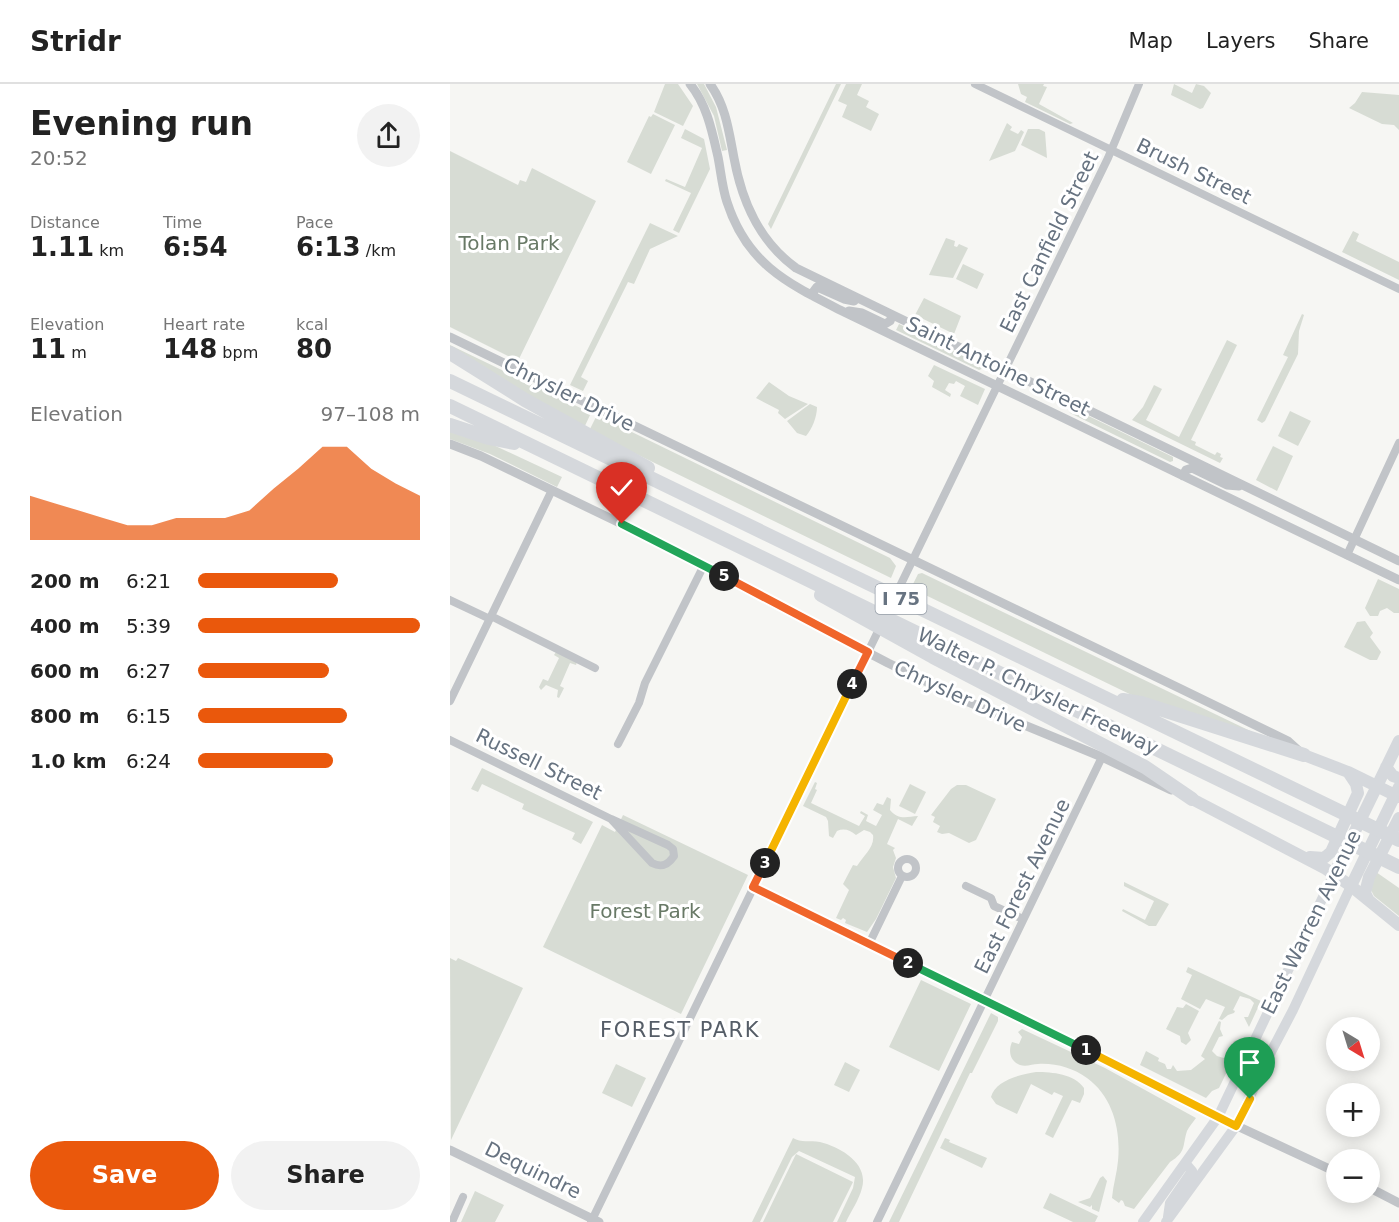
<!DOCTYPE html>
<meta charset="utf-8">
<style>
:root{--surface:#fff;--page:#f2f2f2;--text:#222;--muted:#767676;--line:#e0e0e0;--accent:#ea580c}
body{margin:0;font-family:"DejaVu Sans",sans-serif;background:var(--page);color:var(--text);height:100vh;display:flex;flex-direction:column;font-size:22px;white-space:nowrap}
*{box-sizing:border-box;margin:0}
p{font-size:20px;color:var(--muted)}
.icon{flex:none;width:33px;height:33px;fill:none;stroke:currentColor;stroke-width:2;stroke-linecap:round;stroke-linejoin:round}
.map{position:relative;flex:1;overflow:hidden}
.drawer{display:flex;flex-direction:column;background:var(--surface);width:450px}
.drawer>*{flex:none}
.needle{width:39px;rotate:142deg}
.tools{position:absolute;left:876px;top:933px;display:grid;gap:12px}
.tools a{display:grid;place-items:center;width:54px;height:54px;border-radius:50%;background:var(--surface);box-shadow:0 3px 15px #0003;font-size:30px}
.pin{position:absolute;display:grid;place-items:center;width:51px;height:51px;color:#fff;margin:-62px -26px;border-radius:50% 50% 50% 0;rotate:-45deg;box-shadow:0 0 6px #0007}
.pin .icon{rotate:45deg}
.km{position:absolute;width:30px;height:30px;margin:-15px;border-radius:50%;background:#222;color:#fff;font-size:16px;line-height:30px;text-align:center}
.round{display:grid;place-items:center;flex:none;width:63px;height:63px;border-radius:32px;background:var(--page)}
.overview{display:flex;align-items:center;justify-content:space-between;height:102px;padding:0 30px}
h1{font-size:33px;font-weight:800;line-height:45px}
.figures{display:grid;grid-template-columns:repeat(3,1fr);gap:9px;height:102px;padding:6px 30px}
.figures div{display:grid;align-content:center}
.figures b{font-size:26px;font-weight:800}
.figures small{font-size:16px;font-weight:400}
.figures p{font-size:16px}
.chart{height:168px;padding:12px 30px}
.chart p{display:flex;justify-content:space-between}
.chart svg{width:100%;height:108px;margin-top:6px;fill:var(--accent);opacity:.7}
.action{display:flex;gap:12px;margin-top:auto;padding:12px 30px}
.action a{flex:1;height:69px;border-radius:36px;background:var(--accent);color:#fff;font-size:24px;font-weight:800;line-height:69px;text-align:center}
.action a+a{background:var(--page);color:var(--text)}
ul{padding:0 30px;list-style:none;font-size:20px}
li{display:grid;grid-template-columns:96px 72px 1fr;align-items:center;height:45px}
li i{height:15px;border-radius:8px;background:var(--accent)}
header{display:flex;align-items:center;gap:36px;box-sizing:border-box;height:84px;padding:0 30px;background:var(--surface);border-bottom:2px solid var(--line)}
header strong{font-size:28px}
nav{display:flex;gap:33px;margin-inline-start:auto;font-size:21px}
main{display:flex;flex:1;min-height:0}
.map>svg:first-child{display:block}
</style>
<header>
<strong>Stridr</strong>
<nav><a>Map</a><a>Layers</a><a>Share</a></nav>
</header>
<main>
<section class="drawer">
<div class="overview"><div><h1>Evening run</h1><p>20:52</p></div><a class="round"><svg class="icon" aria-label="share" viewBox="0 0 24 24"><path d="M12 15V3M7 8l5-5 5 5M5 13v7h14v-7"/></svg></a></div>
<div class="figures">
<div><p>Distance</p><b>1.11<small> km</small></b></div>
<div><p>Time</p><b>6:54</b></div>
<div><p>Pace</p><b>6:13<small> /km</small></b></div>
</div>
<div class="figures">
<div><p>Elevation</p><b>11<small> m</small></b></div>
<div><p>Heart rate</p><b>148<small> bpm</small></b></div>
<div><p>kcal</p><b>80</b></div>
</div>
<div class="chart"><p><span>Elevation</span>97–108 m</p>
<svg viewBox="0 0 160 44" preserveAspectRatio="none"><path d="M0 44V26L10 29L20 32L30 35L40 38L50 38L60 35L70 35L80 35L90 32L100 23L110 15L120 6L130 6L140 15L150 21L160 26V44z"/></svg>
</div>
<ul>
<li><b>200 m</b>6:21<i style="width:63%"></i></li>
<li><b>400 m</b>5:39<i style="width:100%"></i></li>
<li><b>600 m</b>6:27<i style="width:59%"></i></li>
<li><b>800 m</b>6:15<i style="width:67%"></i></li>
<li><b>1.0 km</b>6:24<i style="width:61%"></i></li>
</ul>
<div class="action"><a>Save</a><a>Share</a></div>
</section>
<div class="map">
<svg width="949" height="1138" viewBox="0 0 949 1138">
<rect width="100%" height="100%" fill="#f6f6f3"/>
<path fill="#d7dcd4" d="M215,0H228L243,22L233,42L204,28Z
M247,0H254L266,23L277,66L272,67L264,32Z
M386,0H391L321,145L318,140Z
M396,0H412L407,11L419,17L416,23L429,30L421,47L392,33L397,21L388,17Z
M568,0H594L593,2L597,3L589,20L623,39L620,40L575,18L577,13L571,10Z
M724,0L742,9L746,0L754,2L761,9L753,24L750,25L721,11Z
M912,8L949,11V46L944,41L932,40L899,24L905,19Z
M203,30L225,41L201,90L177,78L199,32L201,33Z
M557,39L562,43L560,46L568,50L571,46L574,48L565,67L539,77Z
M235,45L254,55L260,85L229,149L223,146L241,109L215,97L216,95L235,103L252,64L231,54Z
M578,45H589L595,48L597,74L571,61Z
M0,67L68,101L70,96L76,98L82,84L146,117L68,277L0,243Z
M200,139L228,152L200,165L184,200L178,198L131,293L138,297L133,307L120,301Z
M903,147L909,150L906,157L949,178V196L892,168Z
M496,154L505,157L504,162L507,163L509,160L518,164L503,194L479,191Z
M513,180L534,190L527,205L506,195Z
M474,214L511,232L504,250L465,231Z
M852,230L854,231L849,247L848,270L815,337L812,339L807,336L838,273L833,271Z
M449,240L533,281L534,284L529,286L446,246Z
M777,256L787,261L741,356L746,358L745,361L765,371L767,368L771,370L770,373L773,374L770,379L682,336L693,323L704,301L712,305L696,336L729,353Z
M0,261L141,329L133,346L0,263Z
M484,281L535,305L528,321L510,312L515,302L506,297L504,300L499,299L495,306L501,310L500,313L482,303L484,297L478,292Z
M319,298L339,312L358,320L335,335L328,329L329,326L306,314Z
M360,320L367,323C367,333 362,345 356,352L347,349L337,337Z
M622,324L723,373V377L720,378L620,329L619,326Z
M840,327L861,337L848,362L828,352Z
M147,331L440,474L446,482L441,494L139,347Z
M0,346L39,359L112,393L107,403L40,370L0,355Z
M823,362L843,372L827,407L806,396Z
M472,489L819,656L696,618L461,504L468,490Z
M928,495L949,505V529H944L937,524L930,527L928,532H920L915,524Z
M915,537L923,549L920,553L931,568L927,576H920L894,563L907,538Z
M106,568L127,578L126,581L120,579L110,602L114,604L109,614L107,613L108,606L96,601L91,606L89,603L93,595L98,597L109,574L104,571Z
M32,684L143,738L131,760L122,755L125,749L72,725L74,720L32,700L28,708L21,705Z
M365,698L367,699L365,705L367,706L361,719L409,742L415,732L410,729L411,727L418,731L416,737L426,742L432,731L423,726L427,719L433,721L437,713L441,715L440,726C448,736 456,733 468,732L462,742L448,735L437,760L445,764L443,766L446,774L443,783L446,794L426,835L417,848L395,839L396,836L393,834L391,836L386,834L399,806L393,800L403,781L407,782C413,772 425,763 423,751L420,748L414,746L406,751C400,746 394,744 387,747L383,754L379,752L378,737L376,733L353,722Z
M460,700L476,708L465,730L449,722Z
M507,701H516L546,715L526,756L519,759L499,749L492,750L487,748L490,742L483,738L485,733L481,731L501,705Z
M173,731L298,791L231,930L93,863L152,741L165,748Z
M926,788L949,804V832L924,812L920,804Z
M674,798L719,820L706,842H699L672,827L673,825L695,836L704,817L674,802Z
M0,874L6,877L8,874L73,904L1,1056Z
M738,883L811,917L799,943L794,933H798L804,919L800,915L790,912L783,926L785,927L784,929L778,931L772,936L769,935L775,923L756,915L750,925L731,915L742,891L736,888Z
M471,896L521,920L489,987L439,963Z
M736,920L749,927L738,949L741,956L736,961L731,958L730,952L716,945L727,923L733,924Z
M541,929L548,933V937L522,989H520L449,1138H439Z
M769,937L771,938L770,945L773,952L769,953L762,967L767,972L777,975L785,960L783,959L784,957L793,955L769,1004L762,1007L756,1014L690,981L696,967L709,974L708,977L715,980L717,985H721L723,981L727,987L741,986L755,975L751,972Z
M572,945L655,984L746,1034C743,1038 739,1043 737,1047C732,1062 737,1067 720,1078L684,1125L675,1122L673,1117L671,1116L669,1119L662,1114C663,1101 667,1089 668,1077C671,1046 663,1013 637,994C623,984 606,979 588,980C583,980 576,983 570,981C560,977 558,967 562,958L569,960L572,953L568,948Z
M395,978L410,986L399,1008L384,1001Z
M166,980L196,994L182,1023L152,1009Z
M586,988C603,988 624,990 634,1004V1010L630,1019L622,1016L603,1054L595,1050L613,1012L604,1008L602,1011L581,1000L567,1030L546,1020L541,1013C545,996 572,990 586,988Z
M343,1054C351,1059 360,1056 370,1058C390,1063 419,1079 412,1104C409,1116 401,1127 396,1138H387L403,1104L405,1093L349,1067L342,1073L310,1138H302Z
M495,1054L500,1056L499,1058L537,1074L532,1084L490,1064Z
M346,1070L403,1098L383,1138H313Z
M653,1092L657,1097L649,1128L642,1125V1121L640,1123L628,1118L640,1114L650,1094Z
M25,1107L54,1121L45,1138H11Z
M600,1109L648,1132L645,1138H623L593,1124Z"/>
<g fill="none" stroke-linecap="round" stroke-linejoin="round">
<path stroke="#c1c4c8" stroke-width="8" d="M525,0L949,205
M897,471L949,359
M0,516L40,535
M41,532L145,584
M0,617L102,406
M0,656L161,735
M168,660L189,619L195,599L254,481
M161,735L218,761L223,765L224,772C218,781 212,784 202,779Z
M448 784a9 9 0 1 1 18 0a9 9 0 1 1-18 0Z
M516,802L541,814L544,822L573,835
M303,803L649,972L768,1033
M419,860L452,792
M2,1138L13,1113
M141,1138L658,74L689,0
M427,1138L652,673"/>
<path stroke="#c1c4c8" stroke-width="9" d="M240,0C257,21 262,47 268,73C271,88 272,103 277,118C297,180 337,199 390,226L949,496
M260,0C276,22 279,48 284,74C292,118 309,157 346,184L949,477
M361,211L367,203L394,215L404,217
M399,227L412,229L435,240L440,237L442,232
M0,253L729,604L838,657L848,666
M0,360L31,372L172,440L438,579L516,617L652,673L721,706
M733,392L736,386L742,384L777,401L789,402
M768,1033L886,1088
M0,1066L149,1138
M920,1104L949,1119"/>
<path stroke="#d5d8dc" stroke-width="10" d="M718,1133L720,1119L742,1087L736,1080
M693,1138L768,1033L884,790
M716,1138L786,1042L821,968L843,926L901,802"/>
<path stroke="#d5d8dc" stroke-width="12" d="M854,671L898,688L949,713
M936,683L943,692L949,694
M742,715L876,785L901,802L949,841
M860,773L874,774L881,768L908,709L906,700L898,688
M884,790L949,657
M901,802L949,703
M918,815L915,809L919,793L949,734"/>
<path stroke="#d5d8dc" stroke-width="14" d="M0,269L75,316L198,384
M0,297L949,756
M0,322L949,783
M0,341L39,354L64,359
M371,511L483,573L695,683L742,715
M673,616L691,619L854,671"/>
</g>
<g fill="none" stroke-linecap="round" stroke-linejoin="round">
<g stroke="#fff" stroke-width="12">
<path id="split-1" d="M636,966L786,1042L800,1015"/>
</g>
<g stroke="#fff" stroke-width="12">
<path id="split-2" d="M458,879L636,966"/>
</g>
<g stroke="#fff" stroke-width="12">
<path id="split-3" d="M315,779L303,803L458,879"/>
</g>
<g stroke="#fff" stroke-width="12">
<path id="split-4" d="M315,779L402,600"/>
</g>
<g stroke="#fff" stroke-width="12">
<path id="split-5" d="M274,492L418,568L402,600"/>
</g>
<g stroke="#fff" stroke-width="12">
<path id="split-6" d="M172,440L274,492"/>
</g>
<use href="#split-1" stroke="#f5b400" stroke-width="8"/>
<use href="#split-2" stroke="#22a559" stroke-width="8"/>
<use href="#split-3" stroke="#f0652b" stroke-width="8"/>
<use href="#split-4" stroke="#f5b400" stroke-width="8"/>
<use href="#split-5" stroke="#f0652b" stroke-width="8"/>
<use href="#split-6" stroke="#22a559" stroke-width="8"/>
</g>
<g text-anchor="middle" stroke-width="6" stroke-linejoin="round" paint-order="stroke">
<rect fill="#fff" stroke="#959da7" stroke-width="1.5" x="425.5" y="500" width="51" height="30" rx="4.5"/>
<g font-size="18" font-weight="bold" fill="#677381">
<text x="451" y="521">I 75</text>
</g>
<g font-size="20" fill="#677381" stroke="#fff">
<text transform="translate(744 87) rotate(26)" y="7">Brush Street</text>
<text transform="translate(599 158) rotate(-64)" y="7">East Canfield Street</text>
<text transform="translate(548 282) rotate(26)" y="7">Saint Antoine Street</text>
<text transform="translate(119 310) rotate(26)" y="7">Chrysler Drive</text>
<text transform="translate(588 607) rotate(26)" y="7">Walter P. Chrysler Freeway</text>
<text transform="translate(510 612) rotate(25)" y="7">Chrysler Drive</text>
<text transform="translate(89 680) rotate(26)" y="7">Russell Street</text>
<text transform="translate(572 802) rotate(-64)" y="7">East Forest Avenue</text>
<text transform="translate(861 838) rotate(-64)" y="7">East Warren Avenue</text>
<text transform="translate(83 1086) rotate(26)" y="7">Dequindre</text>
</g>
<g font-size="20" fill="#687966" stroke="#fff">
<text x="59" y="166">Tolan Park</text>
<text x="195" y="834">Forest Park</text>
</g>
<g font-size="21" letter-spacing="1.5" fill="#555d67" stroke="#fff">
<text x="230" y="953">FOREST PARK</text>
</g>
</g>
</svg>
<div class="tools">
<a><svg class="needle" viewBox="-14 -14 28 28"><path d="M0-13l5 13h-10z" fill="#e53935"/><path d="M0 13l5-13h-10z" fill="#767676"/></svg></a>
<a>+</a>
<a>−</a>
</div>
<div class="pin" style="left:800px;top:1015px;background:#1e9e55"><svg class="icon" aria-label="arrive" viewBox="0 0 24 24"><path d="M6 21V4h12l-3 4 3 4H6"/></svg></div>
<div class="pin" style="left:172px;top:440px;background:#d93025"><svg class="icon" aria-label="check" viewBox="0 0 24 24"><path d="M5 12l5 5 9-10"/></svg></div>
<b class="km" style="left:636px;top:966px">1</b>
<b class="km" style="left:458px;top:879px">2</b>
<b class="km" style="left:315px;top:779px">3</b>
<b class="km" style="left:402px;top:600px">4</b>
<b class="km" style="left:274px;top:492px">5</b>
</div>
</main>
